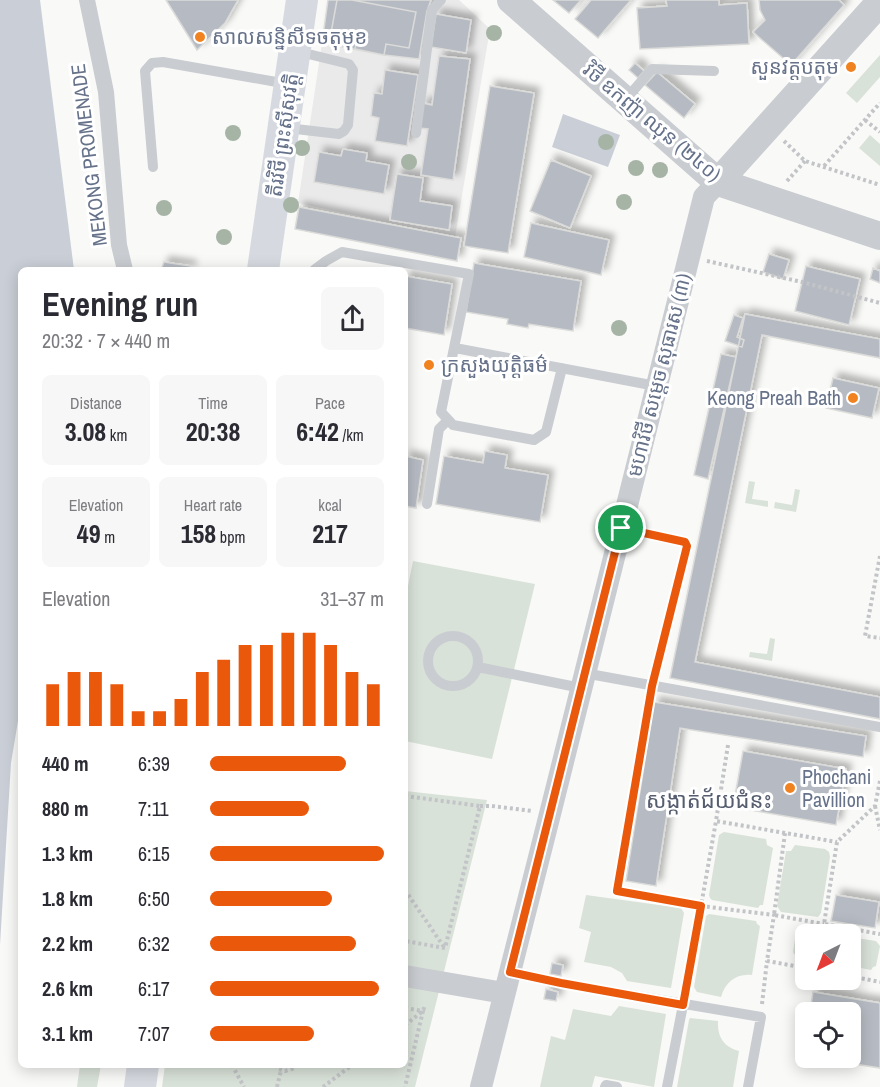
<!DOCTYPE html>
<meta charset="utf-8">
<style>
:root{--surface:#fff;--page:#f7f7f7;--text:#2b2b33;--muted:#7c7c81;--accent:#ea580c}
body{margin:0;font-family:"Archivo Narrow","Noto Sans Khmer",sans-serif;background:var(--page);color:var(--text);height:100vh;display:flex;flex-direction:column;font-size:22px;white-space:nowrap}
*{box-sizing:border-box;margin:0}
p{font-size:20px;color:var(--muted)}
.icon{flex:none;width:33px;height:33px;fill:none;stroke:currentColor;stroke-width:2;stroke-linecap:round;stroke-linejoin:round}
.map{position:relative;flex:1;overflow:hidden}
.details{position:absolute;left:18px;top:267px;width:390px;height:801px;display:flex;flex-direction:column;background:var(--surface);border-radius:9px;box-shadow:0 3px 15px #0003}
.details>*{flex:none}
.needle{width:39px;rotate:222deg}
.buttons{position:absolute;left:795px;top:924px;display:grid;gap:12px}
.buttons a{display:grid;place-items:center;width:66px;height:66px;border-radius:9px;background:var(--surface);box-shadow:0 3px 15px #0003;font-size:30px}
.pin{position:absolute;display:grid;place-items:center;width:51px;height:51px;color:#fff;margin:-26px;border:3px solid #fff;border-radius:50%;box-shadow:0 2px 6px #0007}
.round{display:grid;place-items:center;flex:none;width:63px;height:63px;border-radius:9px;background:var(--page)}
.head{display:flex;align-items:center;justify-content:space-between;height:102px;padding:0 24px}
h1{font-size:33px;font-weight:700;line-height:45px}
.metrics{display:grid;grid-template-columns:repeat(3,1fr);gap:9px;height:102px;padding:6px 24px}
.metrics div{display:grid;align-content:center;border-radius:9px;background:var(--page);text-align:center}
.metrics b{font-size:26px;font-weight:700}
.metrics small{font-size:16px;font-weight:400}
.metrics p{font-size:16px}
.chart{height:168px;padding:12px 24px}
.chart p{display:flex;justify-content:space-between}
.chart svg{width:100%;height:108px;margin-top:6px;stroke:var(--accent);stroke-width:6}
ul{padding:0 24px;list-style:none;font-size:20px}
li{display:grid;grid-template-columns:96px 72px 1fr;align-items:center;height:45px}
li i{height:15px;border-radius:8px;background:var(--accent)}
.map>svg:first-child{display:block}
</style>
<div class="map">
<svg width="880" height="1087" viewBox="0 0 880 1087">
<defs>
<filter id="shadow"><feDropShadow dx="5.5" dy="-5.5" stdDeviation="3" flood-color="#0004"/></filter>
</defs>
<rect width="100%" height="100%" fill="#f9f9f7"/>
<path fill="#eaeaea" d="M431,0H459L490,29L455,237L298,203L322,43L419,58L427,11Z"/>
<path fill="#d9e2d8" d="M880,55V77L857,103L846,93Z
M870,135L880,144V166L859,148Z
M749,481L755,482L752,499L768,501V507L745,503Z
M795,489L800,490L796,512L774,508L775,502L792,505Z
M413,561L535,584L492,759L405,741V601Z
M770,638L775,639L772,661L749,657L750,652L767,654Z
M405,791L487,800L415,1087H162L165,1065H405Z
M724,832L766,839L767,845L773,848L763,905H760L758,908L712,900L710,898L709,895L719,835Z
M795,845L825,849L829,852L830,857L821,913L818,917L781,912L777,906L786,851H791Z
M586,895L681,908L684,913L671,988L627,981L622,973L611,967L584,962L591,932L579,928Z
M709,914L756,921L757,924L760,926L752,975C737,973 725,982 721,997L697,992L694,987L706,916Z
M801,929L835,934H806L805,959L796,957L793,952L796,933Z
M850,937L876,941L880,946L876,966L873,967L871,970L851,966Z
M619,1006L666,1014L654,1087L595,1076L592,1087H540L551,1036L565,1040L573,1009L611,1016Z
M690,1018L718,1021C717,1037 724,1047 739,1051L733,1087H677L689,1020Z
M80,1065H101L97,1087H77Z"/>
<path fill="#cacfd7" d="M0,0H40L74,270H21V703L11,763L0,945Z
M563,114L620,135L608,167L552,147Z"/>
<path fill="#b6bbc3" stroke="#dbdbd9" stroke-width="1.5" filter="url(#shadow)" d="M166,0H238L225,23L197,50Z
M328,0H431L427,11L419,59L384,55L322,43Z
M337,0H352L416,12L409,48L386,44L384,55L355,49L357,38L331,33Z
M553,0H581L569,13Z
M591,0H631L598,38L575,19Z
M666,0H719V5L747,3L749,44L640,49L637,8L667,6Z
M759,0H839L844,5L791,65L753,32L765,20L760,10Z
M436,14L471,20L466,53L431,47Z
M439,56L470,59L453,180L421,175L428,129L419,128L423,103L432,105Z
M635,63L644,71L638,78L629,70Z
M385,70L418,75L407,146L375,141L379,118L371,116L374,93L382,94Z
M657,72L695,104L684,118L645,85Z
M490,86L534,93L508,253L464,246Z
M343,149L367,153L366,161L389,165L384,194L314,182L319,152L341,156Z
M551,160L591,176L570,228L530,211Z
M397,174L423,178L420,201L452,206L449,230L390,220Z
M299,207L461,238L457,261L295,229Z
M531,223L609,240L601,275L524,257Z
M769,254L789,260L783,279L763,272Z
M164,262L190,266L191,270H161Z
M474,263L581,281L573,331L529,324L528,328L507,324L508,319L466,312Z
M806,266L860,279L849,325L795,311Z
M873,268L880,271V283L870,279Z
M405,276L452,284L444,335L405,328Z
M745,314L880,339V358L762,335L695,662L880,697V719L670,678Z
M734,315L743,318L737,337L744,340L742,347L725,341Z
M721,354L736,357L708,479L694,475Z
M833,378L879,388L872,418L826,408Z
M485,451L507,455L505,468L548,475L540,522L436,504L444,456L483,463Z
M405,456L423,460L416,508L405,506Z
M654,702L866,736L863,757L680,728L656,886L626,881Z
M743,751L846,769L836,825L733,807Z
M836,895L879,902L875,928L831,921Z
M552,963L563,965L561,976L550,974Z
M546,989L558,992L556,1001L544,999Z
M813,992L880,1003V1068L817,1058H850V1012H810Z"/>
<g fill="none" stroke-linecap="round" stroke-linejoin="round">
<path stroke="#c2c4c7" stroke-width="4" stroke-dasharray="3 3" stroke-linecap="butt" d="M865,120L880,132
M784,141L805,161L880,185
M824,166L880,103
M787,181L805,161
M707,261L802,282L880,303
M880,556L865,636L880,638
M655,672L686,545
M650,697L617,891L701,906L774,915L767,961L806,968
M728,745L716,821L837,842
M880,781L875,806L837,842L824,924L880,934
M405,796L480,806L445,948L405,941
M480,806H492L532,811
M875,806L880,830
M785,833L774,915L824,924
M405,890L444,947
M850,976L880,982
M686,991L716,821
M762,1004L767,961
M405,1008L423,1011L405,1087
M405,1025L423,1011L425,1005
M232,1065L244,1087
M275,1065L278,1069L285,1071L292,1069L295,1065
M277,1087L281,1070
M323,1087L352,1065"/>
<path stroke="#c9ccd0" stroke-width="10" d="M626,99L652,69L714,71
M287,128L339,134L344,131L348,125L353,70L349,64L296,51
M416,133L432,10L441,0
M153,167L145,71L152,63L163,62L288,84
M314,270L326,261L342,252L469,274L441,412L453,425L534,440L546,432L562,368
M455,348L656,386
M427,504L439,429L448,420
M621,528L673,540
M428 661a25 25 0 1 1 50 0a25 25 0 1 1-50 0Z
M478,667L581,688
M584,673L880,727
M510,972L561,983L761,1017L748,1087
M605,1087L606,1085L617,1087
M667,1087L683,1005"/>
<path stroke="#c9ccd0" stroke-width="16" d="M87,0L106,92L119,245L125,270"/>
<path stroke="#c9ccd0" stroke-width="22" d="M405,976L504,993
M481,1087L550,814L704,197L718,182"/>
<path stroke="#c9ccd0" stroke-width="28" d="M511,0L718,182L880,236
M718,182L880,2"/>
<path stroke="#d6dae0" stroke-width="32" d="M263,270L302,0
M140,1087L143,1065"/>
</g>
<g fill="#a6b4a6">
<circle cx="494" cy="33" r="8"/>
<circle cx="233" cy="133" r="8"/>
<circle cx="606" cy="142" r="8"/>
<circle cx="302" cy="148" r="8"/>
<circle cx="409" cy="162" r="8"/>
<circle cx="636" cy="168" r="8"/>
<circle cx="660" cy="170" r="8"/>
<circle cx="624" cy="202" r="8"/>
<circle cx="291" cy="205" r="8"/>
<circle cx="164" cy="208" r="8"/>
<circle cx="224" cy="237" r="8"/>
<circle cx="619" cy="328" r="8"/>
</g>
<g fill="none" stroke-linecap="round" stroke-linejoin="round">
<g stroke="#fff" stroke-width="12">
<path id="route" d="M621,528L685,542L687,546L652,686L617,891L701,906L683,1005L561,983L510,972L550,813Z"/>
</g>
<use href="#route" stroke="#ea580c" stroke-width="8"/>
</g>
<g fill="#f08220" stroke="#fff" stroke-width="2">
<circle cx="200" cy="37" r="6"/>
<circle cx="851" cy="67" r="6"/>
<circle cx="429" cy="365" r="6"/>
<circle cx="853" cy="398" r="6"/>
<circle cx="790" cy="788" r="6"/>
</g>
<g text-anchor="middle" stroke-width="6" stroke-linejoin="round" paint-order="stroke">
<g font-size="20" fill="#66728a" stroke="#fff" text-anchor="start">
<text x="212" y="44">សាលសន្និសីទចតុមុខ</text>
<text x="839" y="74" text-anchor="end">សួនវត្តបតុម</text>
<text x="441" y="372">ក្រសួងយុត្ដិធម៌</text>
<text x="841" y="405" text-anchor="end">Keong Preah Bath</text>
<text x="802" y="784">Phochani<tspan x="802" dy="23">Pavillion</tspan></text>
</g>
<g font-size="20" fill="#66728a" stroke="#fff">
<text transform="translate(652 122) rotate(40)" y="7">វិថី ឧកញ៉ា ឈុន (២៤០)</text>
<text transform="translate(283 135) rotate(-82)" y="7">តីរវិថី ព្រះស៊ីសុវត្តិ</text>
<text transform="translate(89 155) rotate(-97)" y="7">MEKONG PROMENADE</text>
<text transform="translate(659 375) rotate(-76)" y="7">មហាវិថី សម្តេច សុធារស (៣)</text>
</g>
<g font-size="22" fill="#555d6f" stroke="#fff">
<text x="709" y="808">សង្កាត់ជ័យជំនះ</text>
</g>
</g>
</svg>
<div class="buttons">
<a><svg class="needle" viewBox="-14 -14 28 28"><path d="M0-13l5 13h-10z" fill="#e53935"/><path d="M0 13l5-13h-10z" fill="#7c7c81"/></svg></a>
<a><svg class="icon" aria-label="locate" viewBox="0 0 24 24"><circle cx="12" cy="12" r="6"/><path d="M12 2v4M12 18v4M2 12h4M18 12h4"/></svg></a>
</div>
<div class="pin" style="left:621px;top:528px;background:#1e9e55"><svg class="icon" aria-label="arrive" viewBox="0 0 24 24"><path d="M6 21V4h12l-3 4 3 4H6"/></svg></div>
<section class="details">
<div class="head"><div><h1>Evening run</h1><p>20:32 · 7 × 440 m</p></div><a class="round"><svg class="icon" aria-label="share" viewBox="0 0 24 24"><path d="M12 15V3M7 8l5-5 5 5M5 13v7h14v-7"/></svg></a></div>
<div class="metrics">
<div><p>Distance</p><b>3.08<small> km</small></b></div>
<div><p>Time</p><b>20:38</b></div>
<div><p>Pace</p><b>6:42<small> /km</small></b></div>
</div>
<div class="metrics">
<div><p>Elevation</p><b>49<small> m</small></b></div>
<div><p>Heart rate</p><b>158<small> bpm</small></b></div>
<div><p>kcal</p><b>217</b></div>
</div>
<div class="chart"><p><span>Elevation</span>31–37 m</p>
<svg viewBox="0 0 160 44" preserveAspectRatio="none"><path d="M5 44V27M15 44V22M25 44V22M35 44V27M45 44V38M55 44V38M65 44V33M75 44V22M85 44V17M95 44V11M105 44V11M115 44V6M125 44V6M135 44V11M145 44V22M155 44V27"/></svg>
</div>
<ul>
<li><b>440 m</b>6:39<i style="width:78%"></i></li>
<li><b>880 m</b>7:11<i style="width:57%"></i></li>
<li><b>1.3 km</b>6:15<i style="width:100%"></i></li>
<li><b>1.8 km</b>6:50<i style="width:70%"></i></li>
<li><b>2.2 km</b>6:32<i style="width:84%"></i></li>
<li><b>2.6 km</b>6:17<i style="width:97%"></i></li>
<li><b>3.1 km</b>7:07<i style="width:60%"></i></li>
</ul>
</section>
</div>
